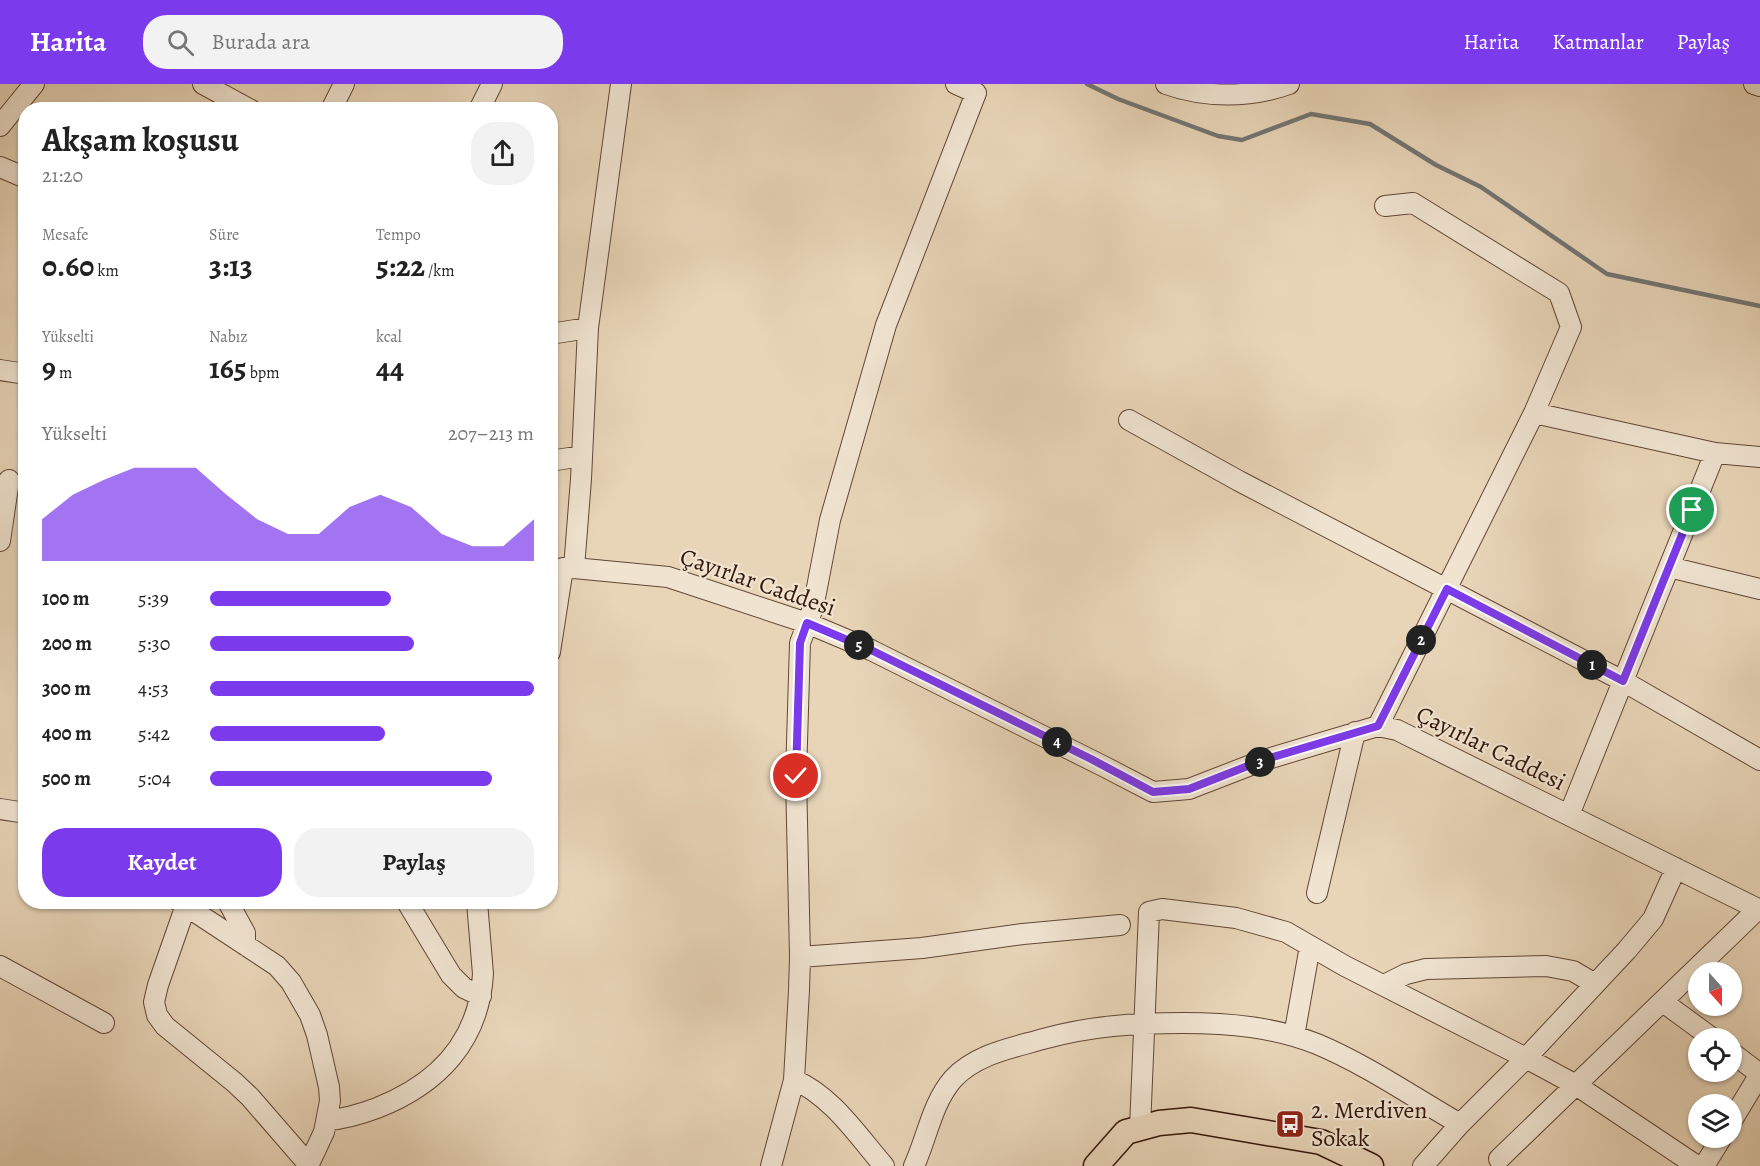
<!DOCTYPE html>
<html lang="tr">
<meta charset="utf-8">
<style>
:root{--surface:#fff;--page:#f2f2f2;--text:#222;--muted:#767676;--accent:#7c3aed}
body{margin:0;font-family:Alegreya,serif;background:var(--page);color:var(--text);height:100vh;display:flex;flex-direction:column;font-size:22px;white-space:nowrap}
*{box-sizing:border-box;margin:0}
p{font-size:20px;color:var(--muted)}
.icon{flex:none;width:33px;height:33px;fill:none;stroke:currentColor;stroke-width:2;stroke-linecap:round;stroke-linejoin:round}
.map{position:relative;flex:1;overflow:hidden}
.side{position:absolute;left:18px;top:18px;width:540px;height:807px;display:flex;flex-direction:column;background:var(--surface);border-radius:24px;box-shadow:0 2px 4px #0004}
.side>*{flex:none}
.needle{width:39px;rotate:159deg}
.buttons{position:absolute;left:1688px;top:878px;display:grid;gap:12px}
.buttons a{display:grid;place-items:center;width:54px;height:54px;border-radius:50%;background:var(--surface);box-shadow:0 2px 4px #0004;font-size:30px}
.pin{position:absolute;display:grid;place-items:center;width:51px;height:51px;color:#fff;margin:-26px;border:3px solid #fff;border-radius:50%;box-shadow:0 2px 6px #0007}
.km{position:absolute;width:30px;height:30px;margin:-15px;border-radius:50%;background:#222;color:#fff;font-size:16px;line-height:30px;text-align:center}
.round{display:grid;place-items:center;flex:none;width:63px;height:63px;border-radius:24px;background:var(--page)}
.overview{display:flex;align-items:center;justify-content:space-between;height:102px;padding:0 24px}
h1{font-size:33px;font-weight:700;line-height:45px}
.stats{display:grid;grid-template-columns:repeat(3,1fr);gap:9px;height:102px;padding:6px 24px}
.stats div{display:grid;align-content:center}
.stats b{font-size:30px;font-weight:700}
.stats small{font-size:16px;font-weight:400}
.stats p{font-size:16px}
.chart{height:168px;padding:12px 24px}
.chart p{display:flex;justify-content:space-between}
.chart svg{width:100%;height:108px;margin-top:6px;fill:var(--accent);opacity:.7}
.action{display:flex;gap:12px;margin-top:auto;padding:12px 24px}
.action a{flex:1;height:69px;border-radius:24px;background:var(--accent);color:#fff;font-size:24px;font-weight:700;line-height:69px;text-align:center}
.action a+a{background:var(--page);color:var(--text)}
ul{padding:0 24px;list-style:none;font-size:20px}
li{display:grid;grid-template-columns:96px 72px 1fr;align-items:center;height:45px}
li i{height:15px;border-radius:8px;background:var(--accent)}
header{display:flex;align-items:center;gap:36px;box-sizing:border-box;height:84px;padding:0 30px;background:var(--accent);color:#fff}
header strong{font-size:28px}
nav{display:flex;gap:33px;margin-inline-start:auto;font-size:21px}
.search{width:420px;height:54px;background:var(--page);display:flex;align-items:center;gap:15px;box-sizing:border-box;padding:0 21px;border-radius:24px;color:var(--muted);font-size:22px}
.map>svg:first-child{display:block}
</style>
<header>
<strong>Harita</strong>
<div class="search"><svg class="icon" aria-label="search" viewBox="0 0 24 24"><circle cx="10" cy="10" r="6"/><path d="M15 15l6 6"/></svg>Burada ara</div>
<nav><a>Harita</a><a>Katmanlar</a><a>Paylaş</a></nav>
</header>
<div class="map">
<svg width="1760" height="1082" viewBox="0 0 1760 1082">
<rect width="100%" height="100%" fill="#e8d5b8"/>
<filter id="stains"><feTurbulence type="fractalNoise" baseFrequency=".00333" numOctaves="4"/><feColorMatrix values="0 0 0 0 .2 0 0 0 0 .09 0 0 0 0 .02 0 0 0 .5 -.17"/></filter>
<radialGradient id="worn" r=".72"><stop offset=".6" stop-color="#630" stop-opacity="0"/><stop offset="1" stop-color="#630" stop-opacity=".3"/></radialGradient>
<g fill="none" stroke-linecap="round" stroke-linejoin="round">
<path stroke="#737674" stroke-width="4.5" d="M1087,0L1118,15L1218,52L1242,56L1311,30L1370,40L1436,81L1481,103L1607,190L1760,222"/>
<g stroke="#624636" stroke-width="22">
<path id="minor" d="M203,0L251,26
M1166,0C1205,14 1250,14 1289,0
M1754,0L1760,2
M331,26L344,0
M479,26L492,0
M0,42L34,0
M0,83L26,94
M550,250L588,244
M0,286L26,290
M1534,329L1715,369L1760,373
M1129,336L1239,397L1623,597L1760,676
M550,377L582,372
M0,457L9,396
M1669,483L1760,505
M574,484L581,395L588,244L621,0
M550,485L574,484L668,493L807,539L871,566L1103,682L1153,708L1189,705L1264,676L1378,642L1397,646L1760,826
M550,568L563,484
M1378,642L1534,329L1571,243L1559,209L1413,119L1385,122
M0,725L26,729
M1569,731L1715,369
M1317,809L1355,648
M180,818L277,882L291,898L310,931L317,951L329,1003L330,1017L324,1048L308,1082
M228,818L245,849V861
M407,818L451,891L464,904L481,912
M186,821L158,901L154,918L157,931L165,942L234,998L250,1013L309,1081
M800,873L922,864L1023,850L1120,841
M0,882L104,939
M1384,901L1406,890L1426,885L1546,882L1573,887L1595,900
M1663,918L1712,954
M1294,952L1310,862
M1731,968L1760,990
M794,996C831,1011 858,1052 884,1082
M328,1036C345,1035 361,1030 377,1024C438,1000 479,957 483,890L477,818
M1731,1038L1760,990
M1140,1044L1149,828L1162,825L1236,834L1286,848L1345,882L1526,974L1576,1001L1697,1082
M1499,1075L1758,825
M771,1082L794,996L799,906L800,873L796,692L800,559L813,524L830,436L886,241L976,9L956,0
M914,1082C927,1054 932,1019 953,995C976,970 1012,964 1043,955C1090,942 1135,939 1183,939C1229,939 1274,943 1317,960C1367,981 1413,1013 1460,1040
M1423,1082L1460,1040L1526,974L1627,866L1653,835L1676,784
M1704,1082L1722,1053"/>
</g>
<g stroke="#35160a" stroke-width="27">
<path id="major" d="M1096,1082L1126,1048L1159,1039L1191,1036L1321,1058L1371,1082"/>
</g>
<use href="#minor" stroke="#f0e4d1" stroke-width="20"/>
<use href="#major" stroke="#e8d5b8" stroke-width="24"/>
</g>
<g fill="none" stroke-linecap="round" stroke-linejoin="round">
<g stroke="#fff" stroke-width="12">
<path id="route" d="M796,692L800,559L807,539L871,566L1091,675L1153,708L1189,705L1263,676L1378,642L1447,505L1623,597L1692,426"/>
</g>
<use href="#route" stroke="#7c3aed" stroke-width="8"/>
</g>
<defs>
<g id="bus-square" transform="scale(1.5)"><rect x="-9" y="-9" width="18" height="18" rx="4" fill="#8f2418" stroke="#f0e4d1"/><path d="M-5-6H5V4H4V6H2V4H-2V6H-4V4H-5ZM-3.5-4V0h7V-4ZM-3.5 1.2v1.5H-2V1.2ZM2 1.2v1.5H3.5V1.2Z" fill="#fff"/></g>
</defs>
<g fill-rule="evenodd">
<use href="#bus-square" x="1290" y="1040"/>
</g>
<g text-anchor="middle" stroke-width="4.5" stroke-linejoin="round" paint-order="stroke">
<g font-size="24" fill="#35160a" stroke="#f0e4d1">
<text transform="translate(758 498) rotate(19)" y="8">Çayırlar Caddesi</text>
<text transform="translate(1491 664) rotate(26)" y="8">Çayırlar Caddesi</text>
</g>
<g font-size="24" fill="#35160a" stroke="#f0e4d1" text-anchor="start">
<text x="1311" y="1034">2. Merdiven<tspan x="1311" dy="28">Sokak</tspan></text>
</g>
</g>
<rect width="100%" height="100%" filter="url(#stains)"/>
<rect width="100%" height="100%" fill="url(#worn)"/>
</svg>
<div class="buttons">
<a><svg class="needle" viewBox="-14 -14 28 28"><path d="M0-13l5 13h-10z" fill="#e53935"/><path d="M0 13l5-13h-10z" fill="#767676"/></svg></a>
<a><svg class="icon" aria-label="locate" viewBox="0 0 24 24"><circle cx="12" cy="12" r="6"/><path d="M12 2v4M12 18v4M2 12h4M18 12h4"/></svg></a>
<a><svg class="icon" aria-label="layers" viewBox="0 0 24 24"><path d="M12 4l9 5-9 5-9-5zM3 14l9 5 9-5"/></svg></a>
</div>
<div class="pin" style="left:1692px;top:426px;background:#1e9e55"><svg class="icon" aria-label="arrive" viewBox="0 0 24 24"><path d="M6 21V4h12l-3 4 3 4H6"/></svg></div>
<div class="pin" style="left:796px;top:692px;background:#d93025"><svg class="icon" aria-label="check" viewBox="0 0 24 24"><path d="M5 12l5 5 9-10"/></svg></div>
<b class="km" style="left:1592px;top:581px">1</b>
<b class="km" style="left:1421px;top:556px">2</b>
<b class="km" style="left:1260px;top:678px">3</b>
<b class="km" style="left:1057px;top:658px">4</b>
<b class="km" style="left:859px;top:561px">5</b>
<section class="side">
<div class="overview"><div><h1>Akşam koşusu</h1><p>21:20</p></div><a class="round"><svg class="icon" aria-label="share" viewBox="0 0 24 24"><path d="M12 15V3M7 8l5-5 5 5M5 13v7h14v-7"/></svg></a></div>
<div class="stats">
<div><p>Mesafe</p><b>0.60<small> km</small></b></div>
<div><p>Süre</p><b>3:13</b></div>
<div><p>Tempo</p><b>5:22<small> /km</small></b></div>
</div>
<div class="stats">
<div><p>Yükselti</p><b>9<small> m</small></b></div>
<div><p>Nabız</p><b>165<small> bpm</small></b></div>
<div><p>kcal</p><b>44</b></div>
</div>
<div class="chart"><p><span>Yükselti</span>207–213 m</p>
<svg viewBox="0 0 160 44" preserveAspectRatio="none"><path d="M0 44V27L10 17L20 11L30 6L40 6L50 6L60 17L70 27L80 33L90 33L100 22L110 17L120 22L130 33L140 38L150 38L160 27V44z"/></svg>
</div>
<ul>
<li><b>100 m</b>5:39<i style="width:56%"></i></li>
<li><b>200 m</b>5:30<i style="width:63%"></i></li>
<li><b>300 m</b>4:53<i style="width:100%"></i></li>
<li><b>400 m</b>5:42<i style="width:54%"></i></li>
<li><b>500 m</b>5:04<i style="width:87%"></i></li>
</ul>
<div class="action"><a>Kaydet</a><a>Paylaş</a></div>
</section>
</div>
